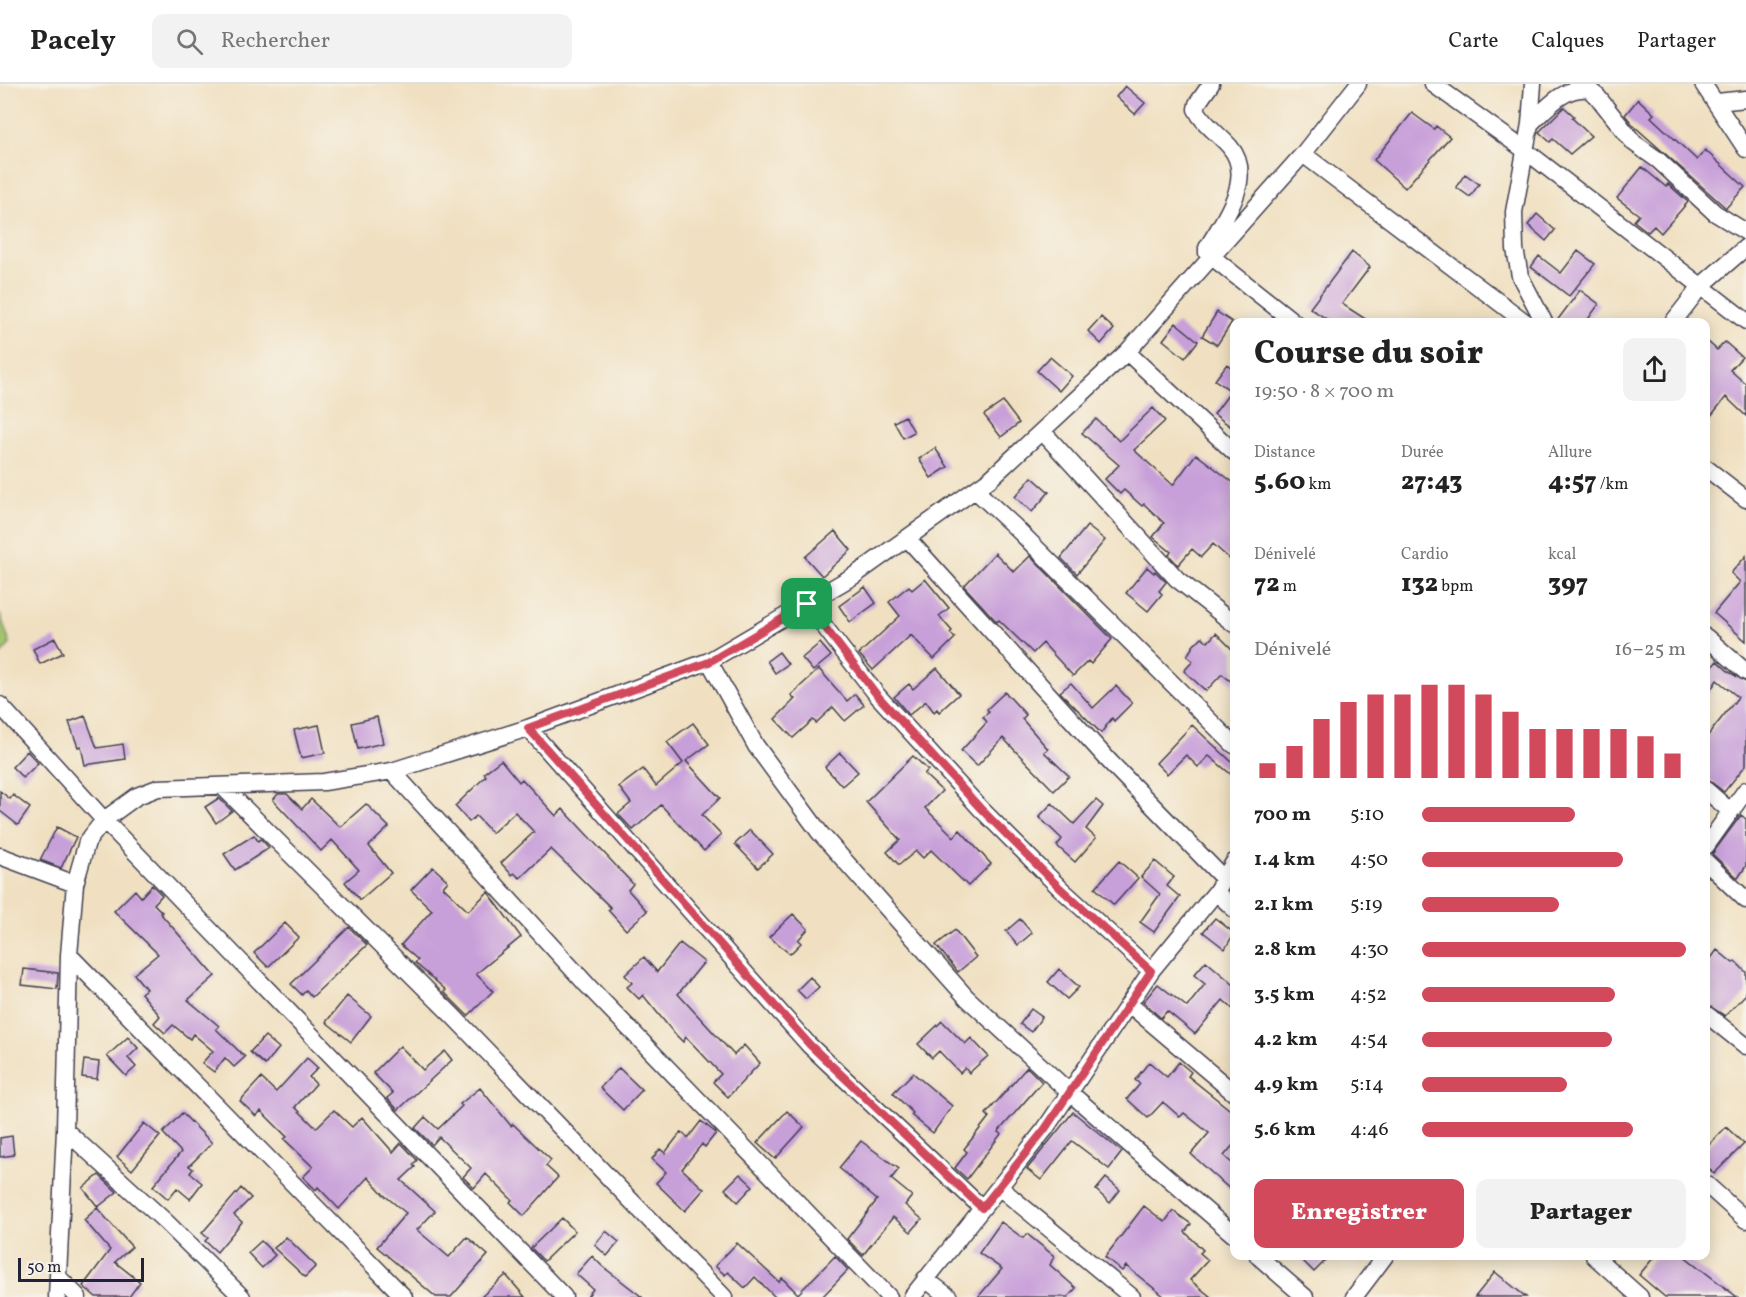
<!DOCTYPE html>
<html lang="fr">
<meta charset="utf-8">
<style>
:root{--surface:#fff;--page:#f2f2f2;--text:#222;--muted:#767676;--line:#e0e0e0;--accent:#d1495b}
body{margin:0;font-family:Vollkorn,serif;background:var(--page);color:var(--text);height:100vh;display:flex;flex-direction:column;font-size:22px;white-space:nowrap}
*{box-sizing:border-box;margin:0}
p{font-size:20px;color:var(--muted)}
.icon{flex:none;width:33px;height:33px;fill:none;stroke:currentColor;stroke-width:2;stroke-linecap:round;stroke-linejoin:round}
.map{position:relative;flex:1;overflow:hidden}
.details{position:absolute;left:1230px;top:234px;width:480px;height:942px;display:flex;flex-direction:column;background:var(--surface);border-radius:12px;box-shadow:0 3px 15px #0003}
.details>*{flex:none}
.scale{position:absolute;left:18px;bottom:15px;width:126px;box-sizing:border-box;padding-left:6px;border:3px solid #22223b;border-top:0;font-size:16px;line-height:21px;white-space:nowrap;color:#22223b;-webkit-text-stroke:4px #f7f3e8;paint-order:stroke}
.pin{position:absolute;display:grid;place-items:center;width:51px;height:51px;color:#fff;margin:-26px;border-radius:12px;box-shadow:0 3px 9px #0006}
.round{display:grid;place-items:center;flex:none;width:63px;height:63px;border-radius:12px;background:var(--page)}
.head{display:flex;align-items:center;justify-content:space-between;height:102px;padding:0 24px}
h1{font-size:33px;font-weight:800;line-height:45px}
.metrics{display:grid;grid-template-columns:repeat(3,1fr);gap:9px;height:102px;padding:6px 24px}
.metrics div{display:grid;align-content:center}
.metrics b{font-size:26px;font-weight:800}
.metrics small{font-size:16px;font-weight:400}
.metrics p{font-size:16px}
.chart{height:168px;padding:12px 24px}
.chart p{display:flex;justify-content:space-between}
.chart svg{width:100%;height:108px;margin-top:6px;stroke:var(--accent);stroke-width:6}
.button{display:flex;gap:12px;margin-top:auto;padding:12px 24px}
.button a{flex:1;height:69px;border-radius:12px;background:var(--accent);color:#fff;font-size:24px;font-weight:800;line-height:69px;text-align:center}
.button a+a{background:var(--page);color:var(--text)}
ul{padding:0 24px;list-style:none;font-size:20px}
li{display:grid;grid-template-columns:96px 72px 1fr;align-items:center;height:45px}
li i{height:15px;border-radius:8px;background:var(--accent)}
header{display:flex;align-items:center;gap:36px;box-sizing:border-box;height:84px;padding:0 30px;background:var(--surface);border-bottom:2px solid var(--line)}
header strong{font-size:28px}
nav{display:flex;gap:33px;margin-inline-start:auto;font-size:21px}
.search{width:420px;height:54px;background:var(--page);display:flex;align-items:center;gap:15px;box-sizing:border-box;padding:0 21px;border-radius:12px;color:var(--muted);font-size:22px}
.map>svg:first-child{display:block}
</style>
<header>
<strong>Pacely</strong>
<div class="search"><svg class="icon" aria-label="search" viewBox="0 0 24 24"><circle cx="10" cy="10" r="6"/><path d="M15 15l6 6"/></svg>Rechercher</div>
<nav><a>Carte</a><a>Calques</a><a>Partager</a></nav>
</header>
<div class="map">
<svg width="1746" height="1213" viewBox="0 0 1746 1213">
<rect width="100%" height="100%" fill="#f7f3e8"/>
<filter id="ink" filterUnits="userSpaceOnUse"><feTurbulence type="fractalNoise" baseFrequency=".0167" numOctaves="2"/><feDisplacementMap in="SourceGraphic" scale="12" xChannelSelector="R" yChannelSelector="G"/><feConvolveMatrix kernelMatrix="1 2 1 2 8 2 1 2 1" color-interpolation-filters="sRGB"/></filter>
<filter id="wash" filterUnits="userSpaceOnUse"><feTurbulence type="fractalNoise" baseFrequency=".008" numOctaves="4" result="noise"/><feDisplacementMap in="SourceGraphic" scale="24" xChannelSelector="R" yChannelSelector="G"/><feGaussianBlur stdDeviation="1.35" result="paint"/><feColorMatrix in="noise" values="0 0 0 0 0 0 0 0 0 0 0 0 0 0 0 0 0 1.4 0 .05"/><feComposite in="paint" operator="in"/></filter>
<g filter="url(#wash)">
<rect width="100%" height="100%" fill="#f0e0c1"/>
<path fill="#a4c56d" stroke="#637454" stroke-width="1.5" d="M0,530L10,560L0,571Z"/>
<g id="blocks">
<path fill="#c79fd9" d="M1125,2L1145,19L1135,30L1116,13Z
M1638,15L1654,30L1651,33L1697,76L1705,66L1745,103L1726,124L1634,42L1625,31Z
M1564,23L1574,32L1572,34L1591,52L1570,70L1553,55L1550,58L1539,48Z
M1412,29L1434,45L1436,42L1450,53L1405,104L1374,76Z
M1642,83L1666,103L1668,100L1688,118L1661,149L1654,142L1648,148L1634,137L1639,131L1617,114Z
M1465,90L1479,100L1470,113L1456,103Z
M1537,130L1555,146L1546,157L1528,141Z
M1578,167L1595,180L1569,212L1531,183L1539,172L1561,189Z
M1352,168L1370,183L1342,220L1370,238H1331L1310,224Z
M1580,206L1599,220L1586,238H1556Z
M1217,228L1232,238L1217,261L1202,252Z
M1101,233L1114,245L1101,260L1088,247Z
M1176,239L1198,257L1185,274L1163,256Z
M1706,256L1717,266L1725,258L1742,273L1730,286L1746,300V332L1726,313L1706,338Z
M1050,273L1072,292L1059,307L1037,287Z
M1227,280L1234,286V345L1214,330L1231,307L1215,296Z
M1003,318L1019,339L1001,353L984,331Z
M1153,324L1165,337L1134,366L1173,401L1196,370L1234,399V479L1213,460L1201,473L1192,465L1178,481L1169,471L1171,468L1153,453L1164,439L1144,420L1142,422L1124,406L1120,410L1105,395L1119,381L1082,349L1096,335L1119,357Z
M905,332L914,348L903,354L894,338Z
M935,364L948,383L931,394L919,375Z
M1032,393L1049,408L1032,428L1015,413Z
M1087,442L1105,456L1077,490L1061,474Z
M835,447L851,466L822,492L805,473Z
M995,469L1014,488L1030,472L1112,555L1091,580L1088,577L1073,592L1043,559L1033,569L999,536L997,538L964,502Z
M1746,472V557L1714,529L1740,498L1731,489Z
M1147,483L1154,489L1155,487L1166,498L1159,507L1162,510L1148,527L1126,509Z
M925,495L949,524L939,532L952,547L950,549L955,554L934,575L911,551L873,586L859,570L900,532L889,518L909,502L912,506Z
M865,503L876,519L850,538L839,522Z
M1216,549L1234,567V600L1222,590L1206,607L1184,587L1193,577L1187,572L1193,562L1202,553L1208,558Z
M55,554L63,569L40,580L33,565Z
M820,559L831,572L813,587L802,574Z
M779,568L788,580L775,589L767,577Z
M1717,577L1729,588L1746,598V681L1724,708L1706,694V654L1738,613L1717,596L1706,613V590Z
M937,584L959,610L939,628L937,625L934,628L926,617L909,631L894,613L909,600L913,605Z
M819,585L847,617L855,610L864,621L845,637L833,623L816,639L813,636L793,654L775,635L795,615L791,611Z
M1071,599L1093,624L1116,602L1132,619L1114,637L1112,634L1101,649L1060,608Z
M1005,608L1026,631L1022,635L1048,665L1044,668L1069,692L1054,707L1003,654L977,682L961,667L987,638L983,633L989,628L987,625Z
M85,632L97,664L123,660L125,675L85,681L81,662L78,663L69,638Z
M377,633L383,659L358,665L352,639Z
M693,639L709,660L686,677L720,714L702,731L721,751L704,767L661,721L633,746L618,730L631,719L619,703L643,685L656,702L683,679L667,658Z
M319,641L325,669L301,674L294,646Z
M1192,641L1234,680L1233,692L1209,672L1198,683L1186,671L1167,690L1156,679Z
M27,667L38,679L23,694L12,683Z
M840,669L858,688L842,702L825,683Z
M913,672L928,686L924,690L942,707L925,724L954,753L960,746L991,780L968,802L931,766L923,774L916,767L899,781L887,768L900,756L866,718Z
M501,676L519,698L522,695L556,732L563,725L633,800L628,806L647,827L626,846L608,826L611,824L551,765L520,794L514,789L512,791L501,779L534,748L515,728L492,749L476,732L469,738L455,722L486,692L484,689Z
M0,707L10,715L13,711L30,724L18,741L0,727Z
M278,710H287L302,725L311,715L340,743L366,720L389,743L369,762L391,789L360,816L345,798L359,786L332,756L321,767L273,716Z
M219,714L232,727L216,739L205,723Z
M1096,716L1103,722L1086,745L1096,754L1075,778L1057,762L1062,755L1039,733L1052,719L1074,740Z
M1741,731L1746,735V782L1738,794L1712,770Z
M57,743L76,753L61,784L40,776Z
M750,746L773,770L758,784L735,760Z
M254,751L258,757L261,755L269,764L235,786L224,770Z
M1119,777L1138,794L1114,821L1095,804Z
M1155,777L1174,793L1167,802L1180,813L1154,848L1140,838L1160,810L1141,793Z
M433,783L448,797L443,803L468,827L488,808L521,853L476,890L493,907L468,932L444,908L446,906L415,879L418,876L401,861L432,826L411,806Z
M152,801L162,811L154,820L162,828L160,829L215,892L188,916L219,942L216,945L245,973L234,983L225,974L214,988L202,979L213,967L193,950L190,955L173,941L165,949L154,939L160,932L141,909L146,905L134,890L158,870L114,827L135,806L141,813Z
M793,830L808,845L798,856L801,859L790,870L769,853Z
M1215,834L1234,849L1225,865L1203,848Z
M1020,835L1032,849L1018,861L1006,847Z
M285,839L299,853L268,883L254,869Z
M349,843L367,861L312,913L306,906L302,911L291,900Z
M955,846L976,873L958,888L936,861Z
M680,859L704,878L678,910L734,971L744,961L760,979L728,1013L713,998L721,990L686,953L683,958L673,948L643,911L639,915L627,903L632,899L625,891L644,873L657,888Z
M1717,866L1733,879L1735,877L1746,888V910L1725,932L1706,920V881Z
M1206,877L1234,901V926L1223,916L1195,950L1167,927L1161,934L1143,918L1158,900L1187,923L1205,900L1194,891Z
M24,885L58,889L57,905L22,901Z
M1059,885L1079,903L1067,915L1048,898Z
M810,893L819,903L806,915L797,906Z
M347,912L371,932L351,958L326,938Z
M1031,925L1042,933L1031,948L1020,940Z
M942,937L965,960L971,954L988,972L969,989L965,984L960,989L939,967L932,974L918,960Z
M265,952L279,964L265,981L250,968Z
M128,953L138,964L128,974L136,983L126,992L107,972Z
M400,962L423,986L445,967L452,976L398,1026L387,1014L393,1009L373,989Z
M307,974L318,984L309,993L316,1000L295,1023L316,1044L334,1026L352,1043L362,1033L393,1068L401,1059L417,1076L413,1081L415,1083L401,1096L435,1127L417,1146L449,1173L467,1153L488,1171L451,1213H436L377,1163L406,1129L384,1111L368,1093L339,1125L318,1103L316,1106L303,1093L313,1083L284,1055L287,1053L261,1027L256,1032L240,1017L261,994L276,1008Z
M84,976L99,978L97,995L82,993Z
M1149,978L1167,993L1179,978L1191,988L1188,992L1234,1029V1060L1224,1072L1234,1081V1109L1191,1070L1209,1049L1184,1029L1180,1033L1163,1018L1148,1034L1127,1015L1140,1000L1135,996Z
M1027,983L1042,998L998,1048L1001,1050L967,1095L955,1084L967,1068L964,1065L989,1033L986,1030Z
M619,984L642,1006L623,1026L600,1004Z
M913,989L952,1022L933,1049L911,1031L913,1029L893,1009Z
M480,1004L511,1042L513,1040L551,1076L546,1082L558,1093L524,1132L510,1118L512,1116L486,1090L474,1104L463,1093L471,1084L439,1053L432,1061L415,1044L425,1033L438,1045L462,1022L460,1020Z
M787,1027L804,1043L775,1075L757,1059Z
M1073,1028L1122,1068L1109,1085L1072,1057L1041,1096L1027,1085Z
M182,1029L212,1059L189,1082L193,1085L190,1089L202,1099L190,1115L177,1104L168,1115L153,1102L181,1068L163,1049Z
M701,1037L716,1049L705,1063L702,1060L682,1085L704,1105L685,1127L656,1099L666,1088L652,1075L660,1065L665,1069L681,1048L688,1054Z
M144,1039L160,1052L132,1086L117,1073Z
M1726,1043L1744,1060L1714,1090L1706,1081V1064Z
M12,1052L14,1071L0,1073V1054Z
M861,1057L899,1085L891,1095L912,1112L905,1121L922,1135L911,1148L893,1133L863,1171L847,1155L877,1116L839,1084Z
M740,1090L753,1102L738,1118L725,1105Z
M99,1091L117,1108L98,1123L83,1104Z
M1106,1094L1120,1106L1110,1119L1096,1106Z
M241,1104L251,1114L234,1131L242,1138L217,1168L205,1157L208,1154L202,1149Z
M1144,1122L1165,1138L1173,1127L1191,1140L1185,1148L1203,1166L1200,1169L1208,1176L1190,1196L1211,1213H1165L1126,1182L1122,1187L1105,1173Z
M97,1124L132,1163L115,1178L140,1198L129,1213H96L83,1202L110,1166L84,1136Z
M562,1134L575,1147L544,1177L531,1164Z
M1001,1138L1023,1154L1027,1150L1054,1172L1050,1181L1076,1204L1068,1213H978L1002,1185L979,1169Z
M606,1147L619,1158L607,1172L595,1161Z
M286,1153L316,1182L305,1193L274,1164Z
M261,1157L275,1171L262,1184L248,1169Z
M737,1159L779,1198L782,1194L798,1210L835,1172L848,1186L822,1213H775L755,1193L745,1204L728,1188L725,1191L715,1182Z
M592,1172L602,1182L642,1213H587L593,1205L576,1190Z
M1298,1172H1330L1314,1188Z
M1655,1172H1684L1737,1213H1665L1639,1191Z
M1495,1188L1526,1213H1475Z
M506,1191L525,1213H481Z"/>
</g>
</g>
<g filter="url(#ink)">
<use href="#blocks" fill-opacity="0" stroke="#413e4f" stroke-width="1.5"/>
<g fill="none" stroke-linecap="round" stroke-linejoin="round">
<g stroke="#413e4f" stroke-width="19">
<path id="street" d="M1211,0L1197,20L1196,25C1203,40 1219,50 1230,63C1256,94 1223,137 1207,164V169L1294,238
M1433,0L1526,67L1746,237
M1533,0L1530,40L1514,128L1515,165L1520,192L1544,238
M1703,0L1746,65
M1717,18L1746,15
M1530,40C1546,25 1564,2 1588,5L1597,12L1634,59L1658,76L1715,129L1746,148
M1303,70L1525,238
M1673,238L1701,202L1746,163
M1127,268L1234,368
M1042,347L1177,495L1234,540
M1706,384L1746,415
M975,406L1014,442L1234,661
M907,454L1110,678L1223,794
M807,520L877,611L981,725L1060,804L1151,887
M1706,553L1746,588
M709,577L756,662L820,749L967,914L1069,1008L1234,1151
M0,621L104,736L564,1213
M528,644L809,961L982,1124
M392,687L588,902L889,1213
M222,702L453,932L724,1213
M1706,706L1730,727
M1706,762L1746,706
M0,772L75,800
M1706,778L1746,816
M1216,808L1234,825
M69,871L404,1213
M1129,920L1234,1009
M1706,930L1746,962
M65,1046L166,1138L242,1213
M1706,1100L1746,1136
M999,1103L1132,1213
M1258,1172L1305,1213
M1594,1172L1640,1213
M58,1193L78,1213
M925,1195L949,1213
M57,1213L65,1046L69,871L75,800L87,758L104,736L137,712L158,704L324,698L392,687L528,644L709,577L855,491L990,395L1127,268L1303,70L1358,0
M912,1213L1045,1045L1151,887L1216,808L1234,778
M1354,1213L1385,1172"/>
</g>
<use href="#street" stroke="#fff" stroke-width="16"/>
</g>
</g>
<g fill="none" stroke-linecap="round" stroke-linejoin="round" filter="url(#ink)">
<g stroke="#fff" stroke-width="12">
<path id="route" d="M807,520L877,611L981,725L1060,804L1151,887L1045,1045L982,1124L810,961L528,644L709,578Z"/>
</g>
<use href="#route" stroke="#d1495b" stroke-width="8"/>
</g>
</svg>
<div class="scale">50 m</div>
<div class="pin" style="left:807px;top:520px;background:#1e9e55"><svg class="icon" aria-label="arrive" viewBox="0 0 24 24"><path d="M6 21V4h12l-3 4 3 4H6"/></svg></div>
<section class="details">
<div class="head"><div><h1>Course du soir</h1><p>19:50 · 8 × 700 m</p></div><a class="round"><svg class="icon" aria-label="share" viewBox="0 0 24 24"><path d="M12 15V3M7 8l5-5 5 5M5 13v7h14v-7"/></svg></a></div>
<div class="metrics">
<div><p>Distance</p><b>5.60<small> km</small></b></div>
<div><p>Durée</p><b>27:43</b></div>
<div><p>Allure</p><b>4:57<small> /km</small></b></div>
</div>
<div class="metrics">
<div><p>Dénivelé</p><b>72<small> m</small></b></div>
<div><p>Cardio</p><b>132<small> bpm</small></b></div>
<div><p>kcal</p><b>397</b></div>
</div>
<div class="chart"><p><span>Dénivelé</span>16–25 m</p>
<svg viewBox="0 0 160 44" preserveAspectRatio="none"><path d="M5 44V38M15 44V31M25 44V20M35 44V13M45 44V10M55 44V10M65 44V6M75 44V6M85 44V10M95 44V17M105 44V24M115 44V24M125 44V24M135 44V24M145 44V27M155 44V34"/></svg>
</div>
<ul>
<li><b>700 m</b>5:10<i style="width:58%"></i></li>
<li><b>1.4 km</b>4:50<i style="width:76%"></i></li>
<li><b>2.1 km</b>5:19<i style="width:52%"></i></li>
<li><b>2.8 km</b>4:30<i style="width:100%"></i></li>
<li><b>3.5 km</b>4:52<i style="width:73%"></i></li>
<li><b>4.2 km</b>4:54<i style="width:72%"></i></li>
<li><b>4.9 km</b>5:14<i style="width:55%"></i></li>
<li><b>5.6 km</b>4:46<i style="width:80%"></i></li>
</ul>
<div class="button"><a>Enregistrer</a><a>Partager</a></div>
</section>
</div>
